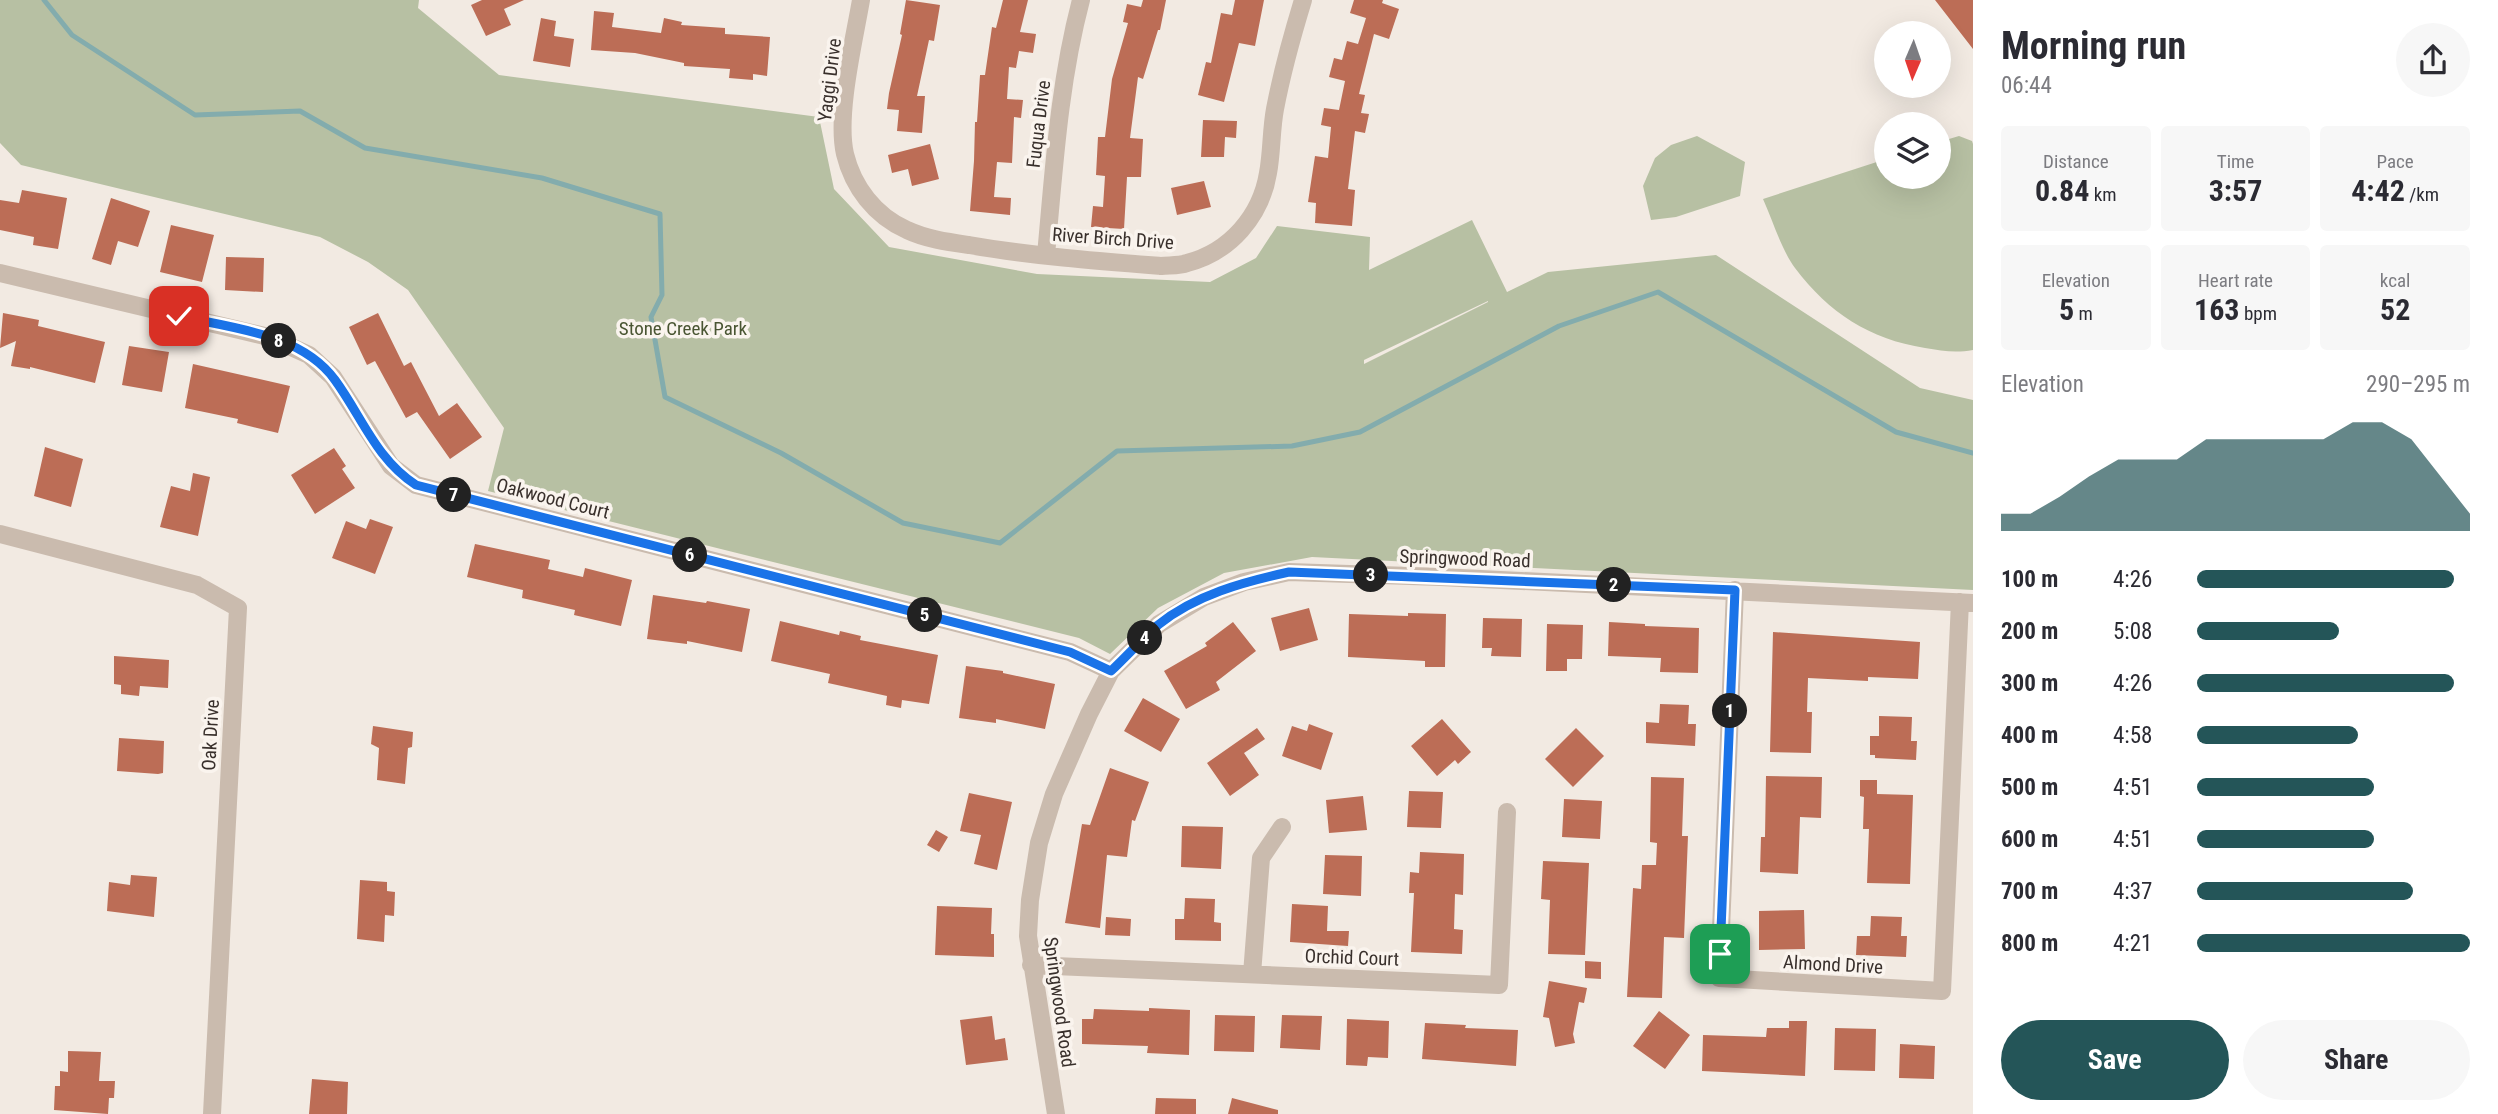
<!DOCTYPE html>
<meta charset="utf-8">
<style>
:root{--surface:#fff;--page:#f7f7f7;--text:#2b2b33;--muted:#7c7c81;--accent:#245558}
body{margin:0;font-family:"Roboto Condensed",sans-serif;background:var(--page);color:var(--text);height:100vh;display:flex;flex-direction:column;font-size:26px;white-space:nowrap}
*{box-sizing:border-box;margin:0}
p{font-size:23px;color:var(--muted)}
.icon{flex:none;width:38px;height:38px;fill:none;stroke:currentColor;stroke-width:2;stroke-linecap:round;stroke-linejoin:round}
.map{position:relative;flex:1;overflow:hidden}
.sheet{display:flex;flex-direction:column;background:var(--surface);width:525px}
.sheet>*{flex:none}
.needle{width:46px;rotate:182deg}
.buttons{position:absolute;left:1874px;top:21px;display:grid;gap:14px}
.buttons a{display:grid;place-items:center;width:77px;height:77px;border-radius:50%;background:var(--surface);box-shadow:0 7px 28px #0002;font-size:35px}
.pin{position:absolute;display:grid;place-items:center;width:60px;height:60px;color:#fff;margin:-30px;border-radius:14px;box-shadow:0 4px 10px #0006}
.km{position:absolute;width:35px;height:35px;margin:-18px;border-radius:50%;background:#222;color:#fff;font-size:19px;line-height:35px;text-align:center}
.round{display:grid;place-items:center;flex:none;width:74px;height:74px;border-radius:37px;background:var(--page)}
.head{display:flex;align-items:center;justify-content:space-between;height:119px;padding:0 28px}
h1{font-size:38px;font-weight:700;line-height:52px}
.metrics{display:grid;grid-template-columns:repeat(3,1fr);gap:10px;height:119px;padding:7px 28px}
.metrics div{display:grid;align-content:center;border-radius:7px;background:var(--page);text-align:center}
.metrics b{font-size:30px;font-weight:700}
.metrics small{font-size:19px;font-weight:400}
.metrics p{font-size:19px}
.chart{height:196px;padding:14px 28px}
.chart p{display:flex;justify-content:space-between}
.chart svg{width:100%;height:126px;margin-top:7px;fill:var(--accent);opacity:.7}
.cta{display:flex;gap:14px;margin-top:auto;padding:14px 28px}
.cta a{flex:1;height:80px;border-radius:42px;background:var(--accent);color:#fff;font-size:28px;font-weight:700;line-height:80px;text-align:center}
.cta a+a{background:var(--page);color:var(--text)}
ul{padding:0 28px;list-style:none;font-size:23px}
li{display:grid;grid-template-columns:112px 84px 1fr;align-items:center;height:52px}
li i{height:18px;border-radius:9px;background:var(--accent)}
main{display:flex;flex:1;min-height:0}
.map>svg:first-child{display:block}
</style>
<main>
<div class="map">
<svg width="1973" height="1114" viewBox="0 0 1973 1114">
<rect width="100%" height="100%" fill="#f2eae2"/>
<path fill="#b7c0a3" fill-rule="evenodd" d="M0,0H419L418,8L499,75L819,117L834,189L889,247L1037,274L1210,282L1256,258L1277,226L1370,237L1369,270L1472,220L1507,292L1548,272L1716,255L1920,388L1973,400V590L1312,557L1224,573L1158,608L1110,654L1079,638L488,491L504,428L408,290L368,262L320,237L21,165L0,143ZM1488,301V302L1364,364V360Z
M1697,136L1745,162L1740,196L1676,217L1651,220L1643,186L1655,158L1671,145Z
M1959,136L1972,141L1973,144V350C1956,353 1942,351 1925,348C1869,339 1829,313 1795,268C1781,249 1773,221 1763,199L1886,159V177H1939V142Z"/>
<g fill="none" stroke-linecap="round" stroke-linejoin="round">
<path stroke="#83acad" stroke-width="5" d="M44,0L72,35L195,115L300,111L365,148L542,178L660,214L662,295L651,317L665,397L781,453L903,523L1000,543L1117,451L1292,446L1360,432L1559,326L1658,292L1896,432L1973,453"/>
</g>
<path fill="#bc6d56" d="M482,0H524L504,9L511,25L486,36L471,5Z
M906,0L940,5L934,41L929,40L917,96H925L922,133L897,131L899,110L887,109L889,93L902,35L900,34Z
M1003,0H1028L1020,32L1036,34L1033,53L1019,51L1016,68L1009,67L1007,99L1023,100L1021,118L1014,117L1012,163L997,162L994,197L1011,198L1010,215L970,211L974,161L975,122H977L980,75H985L992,27L996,28Z
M1143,0H1166L1160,30H1158L1143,79L1138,77L1130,138L1143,139L1141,177H1127L1124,229L1091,227L1093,206L1103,207L1105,176L1096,175L1098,137H1105L1112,79L1128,23L1123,22L1127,4L1141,7Z
M1235,0H1264L1255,46L1239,43L1224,102L1198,95L1206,62L1211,63L1221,13L1232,15Z
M1354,0H1383L1382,3L1399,9L1389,39L1374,34L1359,94L1365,95L1361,113L1369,114L1365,133L1355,131L1348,189L1355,190L1352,226L1315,223L1316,203L1308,202L1315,156L1328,158L1331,127L1321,125L1324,108L1339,110L1345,81L1329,77L1334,58L1342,60L1347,41L1358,44L1366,18L1350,13Z
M1935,0H1973V49Z
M594,11L614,13L612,27L661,33L664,18L682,22L681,25L725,28V34L770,37L767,76L753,74V80L729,78L730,69L684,66V63L635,53L591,50Z
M541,18L556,21L554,36L574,39L570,67L533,61Z
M1203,120L1237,121L1236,138L1225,137L1224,157H1201Z
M930,144L939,179L912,186L908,169L892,173L888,155Z
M1204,181L1211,207L1177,215L1171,188Z
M22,190L67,198L58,249L33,245L34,237L0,230V200L19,203Z
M111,198L150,211L138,247L118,241L111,265L92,259Z
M171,225L214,235L202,282L160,272Z
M226,257L264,258L263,292L225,290Z
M3,313L39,320L38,326L105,342L95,383L30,367V369L11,366L16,341L0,348Z
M378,313L404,366L411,362L439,416L457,403L482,437L450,459L417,412L406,418L375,361L367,365L349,327Z
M129,346L169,352L162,392L122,385Z
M193,364L290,386L278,433L237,423L238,419L185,408Z
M45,447L83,459L71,507L34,496Z
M334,448L346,466L342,469L355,488L315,514L291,475Z
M193,473L210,477L198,536L160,527L171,486L190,491Z
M370,519L393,527L375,574L332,558L346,521L366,529Z
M475,544L550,560L548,569L583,577L585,568L632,580L621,626L574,615L575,610L522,598L523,590L467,577Z
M653,595L706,603L707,601L750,609L742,652L687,641V644L647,639Z
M1309,608L1318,640L1280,651L1271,618Z
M1408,613L1446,614L1445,667H1425V661L1348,657L1349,614L1408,616Z
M1483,618L1522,619L1521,657L1491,656L1492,648H1482Z
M780,621L839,635L840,631L861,636L860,640L938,655L929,704L902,700L901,708L886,705L887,696L828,683L830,674L771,661Z
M1233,622L1256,651L1216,682L1220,690L1186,709L1164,671L1207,646L1205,643Z
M1609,622L1645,624V626L1699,628L1698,673L1660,672L1661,658L1608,656Z
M1547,624L1583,625L1582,659H1567V671H1546Z
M1773,632L1920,642L1918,679L1868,677V681L1808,678L1807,712H1812L1811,753L1770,752Z
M114,656L169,660L168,688L140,686L139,696L121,694V685L114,684Z
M966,666L1003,671V673L1055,684L1045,729L996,719V723L959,718Z
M1143,698L1180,719L1161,752L1124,731Z
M1660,704L1689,705L1688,724H1696L1695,746L1646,743V722L1659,723Z
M1879,716L1912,717L1911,741H1917L1916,760L1875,758V755H1870V736H1879Z
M1442,719L1471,752L1458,764L1455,760L1437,776L1411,746Z
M1309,724L1333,733L1321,770L1282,756L1292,726L1307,731Z
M373,726L413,732L412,747L408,748L405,784L377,780L379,748L371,744Z
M1257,728L1265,739L1244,753L1259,775L1230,796L1207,763Z
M1576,728L1604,756L1573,787L1545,759Z
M119,738L164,741L163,773L158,774L117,771Z
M1110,768L1149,782L1135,821L1132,820L1127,857L1107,855L1100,928L1065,923L1082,824L1090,825Z
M1766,776L1822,777L1821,818L1800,817L1798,874L1760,872L1761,837H1765Z
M1651,777L1684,778L1682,836H1688L1684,938L1664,937L1662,998L1627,997L1633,888L1641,889L1642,865H1656L1657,843L1650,842Z
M1860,780H1877V794L1913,795L1910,884L1867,883L1869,829H1863L1864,797L1860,796Z
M1409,791L1443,792L1441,828L1407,827Z
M969,793L1012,802L997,870L974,864L981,835L960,831Z
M1363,796L1367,830L1329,833L1326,800Z
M1564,799L1602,801L1600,839L1562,837Z
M1182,826L1223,827L1221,869L1181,867Z
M936,830L948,837L939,852L927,845Z
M1420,852L1464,854L1463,895L1455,894L1454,929L1463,930L1462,954L1411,952L1414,893H1409L1410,872L1419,873Z
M1325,855L1362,856L1361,896L1323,894Z
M1543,861L1589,863L1585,955L1548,954L1550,900L1541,899Z
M131,875L157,877L154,917L107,911L109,882L130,885Z
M360,880L387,882V891L395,892L394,916L385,915L384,942L357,939Z
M1185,898L1215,899L1214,922L1221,923V941L1175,940V919H1184Z
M1292,904L1328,906L1327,931H1349L1348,946L1290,942Z
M937,906L992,908L991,934H994V957L935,955Z
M1804,910L1805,949L1759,950V911Z
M1871,916L1902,917L1901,936H1907L1906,957L1856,955L1857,936H1870Z
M1106,917L1131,919L1130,936L1105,935Z
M1585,961L1601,962V979L1585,978Z
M1549,981L1587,988L1584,1003L1579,1002L1573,1034L1575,1043L1555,1047L1549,1018L1543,1017Z
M1149,1008L1190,1010L1189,1055L1147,1053L1148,1046L1082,1044V1019H1093L1094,1009L1149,1011Z
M1659,1011L1690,1035L1665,1069L1633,1046Z
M1215,1015L1255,1016L1254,1052L1214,1051Z
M1282,1015L1322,1016L1320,1050L1280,1048Z
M992,1016L995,1040L1005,1038L1008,1060L966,1065L960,1020Z
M1347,1019L1389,1021L1388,1058L1368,1057L1367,1066L1346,1065Z
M1789,1021H1807L1805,1076L1702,1071L1703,1035L1766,1037L1767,1028H1789Z
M1425,1023L1466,1025L1465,1028L1518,1030L1516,1066L1422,1059Z
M1835,1028L1876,1029L1875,1071L1834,1070Z
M1900,1044L1935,1046L1934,1079L1899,1078Z
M68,1051L101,1052L99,1081H115L114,1098H109L108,1114L54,1110L55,1086H60V1071L68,1072Z
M312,1079L348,1082L347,1114H309Z
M1156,1098L1196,1099V1114H1155Z
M1232,1098L1278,1110V1114H1228Z"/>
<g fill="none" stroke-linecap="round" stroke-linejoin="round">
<path stroke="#cabbae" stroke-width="18" d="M861,0C854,41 836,115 845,154C853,187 875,216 907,230C926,239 948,242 969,245C1032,256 1097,261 1161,266C1169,265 1179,266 1187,263C1230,252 1261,216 1268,173C1272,152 1271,130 1275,109C1282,72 1292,36 1303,0
M1046,255C1054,169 1059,83 1081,0
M0,273L269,337L309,355L333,377L391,466L416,485L1070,652L1111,671
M0,534L197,585L238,608L212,1114
M1735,590L1719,978L1942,991L1960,602
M1031,965L1499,985L1507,812
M1252,974L1261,858L1282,827
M1056,1114L1028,936L1030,900L1039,843L1054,794L1089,714L1111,671L1159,624L1204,597L1244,582L1289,572L1440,577L1973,603"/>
</g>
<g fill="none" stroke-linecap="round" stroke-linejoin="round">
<g stroke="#fff" stroke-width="14">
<path id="route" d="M179,316C231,328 301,333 335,380C362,417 376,459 416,485L1070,652L1111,671C1127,656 1142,639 1158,625C1195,595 1243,582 1289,572L1735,590L1720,954"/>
</g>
<use href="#route" stroke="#1a73e8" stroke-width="9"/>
</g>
<g text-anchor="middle" stroke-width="7" stroke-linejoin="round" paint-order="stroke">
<g font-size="19" fill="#39302c" stroke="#faf4ee">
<text transform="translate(829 80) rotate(-83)" y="7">Yaggi Drive</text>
<text transform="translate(1038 124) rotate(-83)" y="7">Fuqua Drive</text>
<text transform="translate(1113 238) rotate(4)" y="7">River Birch Drive</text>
<text transform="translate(553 498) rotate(14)" y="7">Oakwood Court</text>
<text transform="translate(1465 558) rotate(2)" y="7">Springwood Road</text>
<text transform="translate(210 735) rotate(-87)" y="7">Oak Drive</text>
<text transform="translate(1352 957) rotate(2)" y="7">Orchid Court</text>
<text transform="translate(1833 964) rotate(3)" y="7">Almond Drive</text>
<text transform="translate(1060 1002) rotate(82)" y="7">Springwood Road</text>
</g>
<g font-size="19" fill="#495532" stroke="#faf4ee">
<text x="683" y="335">Stone Creek Park</text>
</g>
</g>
</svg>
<div class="buttons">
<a><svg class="needle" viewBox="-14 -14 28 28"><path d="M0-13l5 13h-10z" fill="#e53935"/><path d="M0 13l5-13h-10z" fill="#7c7c81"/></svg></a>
<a><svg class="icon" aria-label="layers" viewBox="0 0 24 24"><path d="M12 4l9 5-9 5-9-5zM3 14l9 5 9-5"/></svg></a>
</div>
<div class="pin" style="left:1720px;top:954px;background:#1e9e55"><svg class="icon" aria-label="arrive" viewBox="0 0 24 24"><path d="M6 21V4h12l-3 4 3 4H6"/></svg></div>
<div class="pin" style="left:179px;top:316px;background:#d93025"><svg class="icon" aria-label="check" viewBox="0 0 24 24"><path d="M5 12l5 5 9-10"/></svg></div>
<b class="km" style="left:1730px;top:711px">1</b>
<b class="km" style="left:1614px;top:585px">2</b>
<b class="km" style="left:1371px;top:575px">3</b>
<b class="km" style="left:1145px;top:638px">4</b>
<b class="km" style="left:925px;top:615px">5</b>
<b class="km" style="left:690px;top:555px">6</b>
<b class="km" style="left:454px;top:495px">7</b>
<b class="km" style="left:279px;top:341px">8</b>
</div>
<section class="sheet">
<div class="head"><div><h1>Morning run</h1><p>06:44</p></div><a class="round"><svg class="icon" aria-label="share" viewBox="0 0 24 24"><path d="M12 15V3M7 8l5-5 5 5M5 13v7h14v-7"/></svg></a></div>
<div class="metrics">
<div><p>Distance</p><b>0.84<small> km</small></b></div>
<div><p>Time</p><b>3:57</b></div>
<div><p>Pace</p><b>4:42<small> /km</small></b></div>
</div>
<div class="metrics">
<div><p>Elevation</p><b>5<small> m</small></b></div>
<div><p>Heart rate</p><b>163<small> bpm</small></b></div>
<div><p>kcal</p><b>52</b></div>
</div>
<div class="chart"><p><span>Elevation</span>290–295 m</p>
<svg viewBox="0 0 160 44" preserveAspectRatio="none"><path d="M0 44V38L10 38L20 32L30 25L40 19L50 19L60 19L70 12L80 12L90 12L100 12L110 12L120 6L130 6L140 12L150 25L160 38V44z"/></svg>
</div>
<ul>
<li><b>100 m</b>4:26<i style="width:94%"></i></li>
<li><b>200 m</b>5:08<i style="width:52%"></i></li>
<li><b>300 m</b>4:26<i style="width:94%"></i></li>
<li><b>400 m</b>4:58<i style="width:59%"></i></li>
<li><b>500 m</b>4:51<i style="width:65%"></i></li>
<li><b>600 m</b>4:51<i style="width:65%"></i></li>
<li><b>700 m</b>4:37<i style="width:79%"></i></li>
<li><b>800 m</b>4:21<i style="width:100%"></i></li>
</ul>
<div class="cta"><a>Save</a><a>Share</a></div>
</section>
</main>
